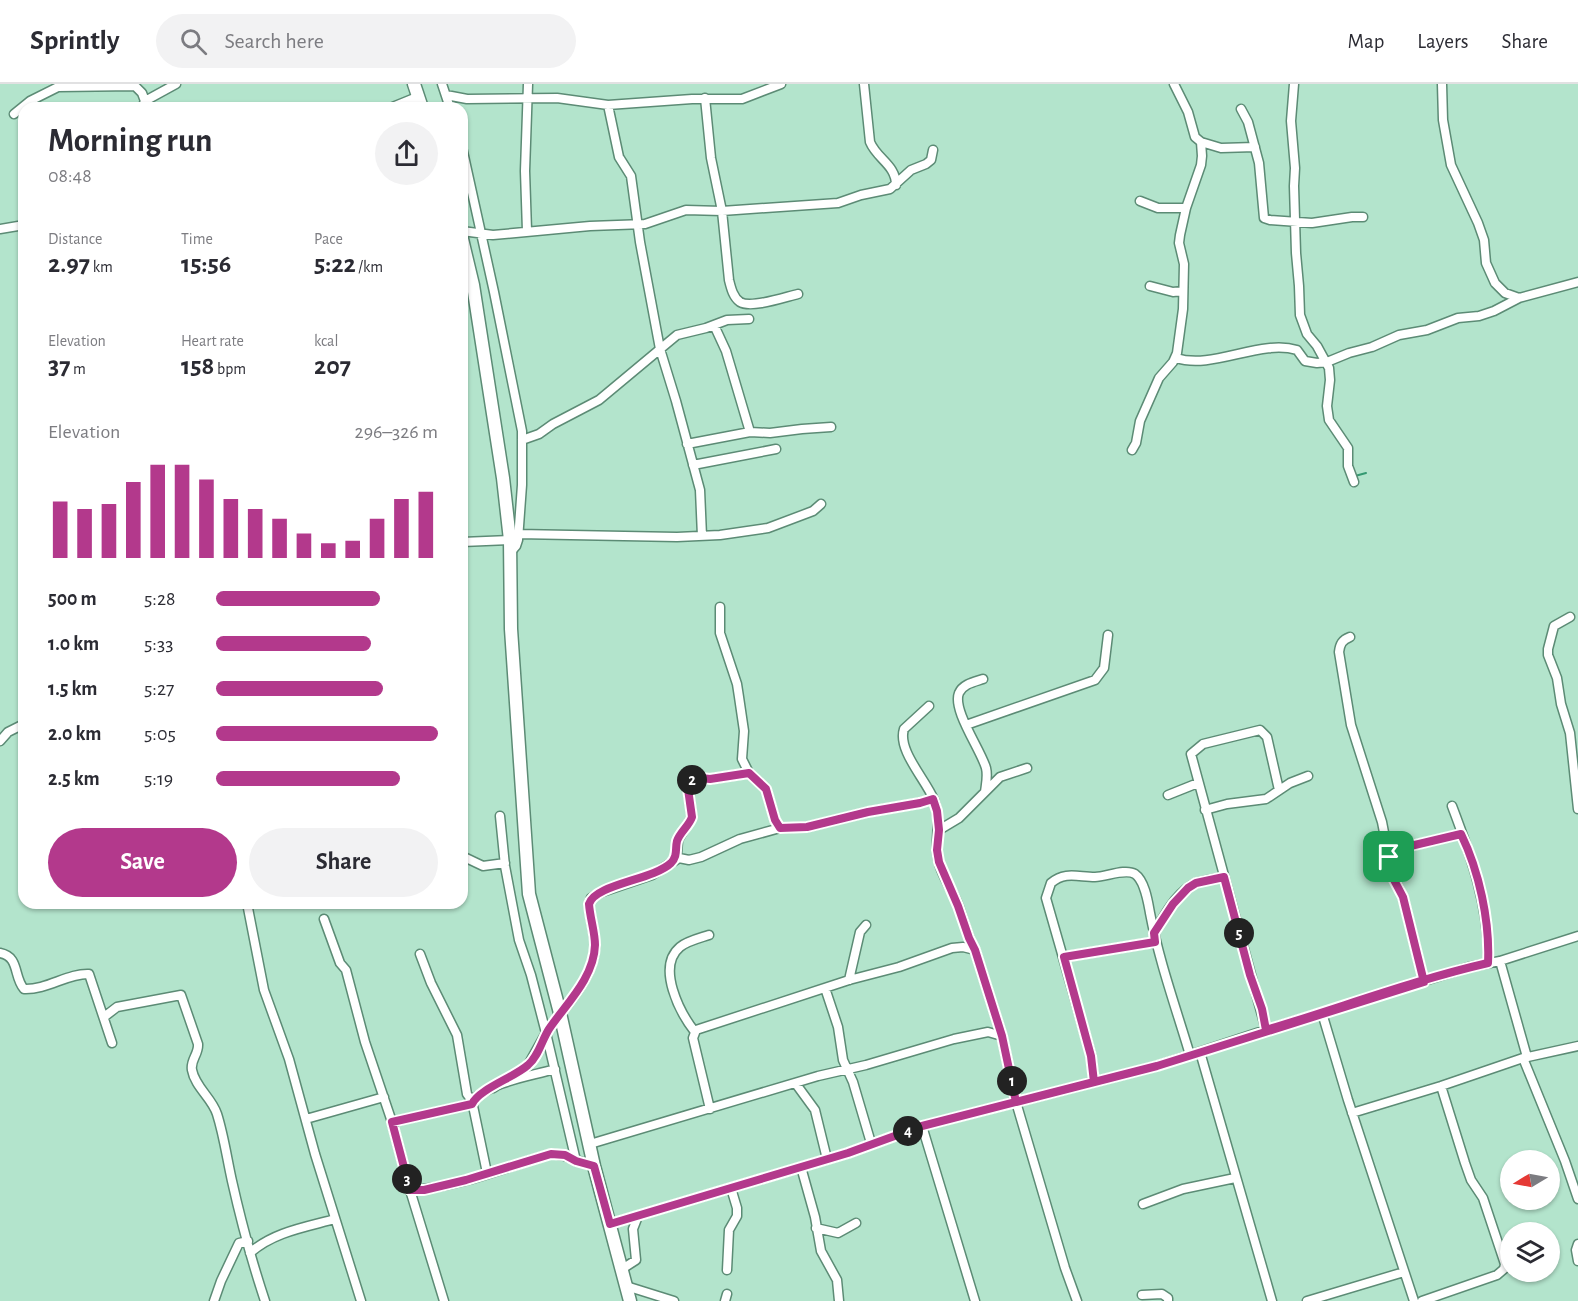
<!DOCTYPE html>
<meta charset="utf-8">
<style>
:root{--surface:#fff;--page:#f2f2f3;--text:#2b2b33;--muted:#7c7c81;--line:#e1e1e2;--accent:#b3398c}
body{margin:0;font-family:"Alegreya Sans",sans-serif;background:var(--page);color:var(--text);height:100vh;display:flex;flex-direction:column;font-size:22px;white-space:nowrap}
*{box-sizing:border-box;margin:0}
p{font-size:20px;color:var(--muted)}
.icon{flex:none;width:33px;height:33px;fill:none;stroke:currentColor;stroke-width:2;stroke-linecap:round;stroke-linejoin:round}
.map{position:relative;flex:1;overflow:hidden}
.sheet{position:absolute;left:18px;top:18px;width:450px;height:807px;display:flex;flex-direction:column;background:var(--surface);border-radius:18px;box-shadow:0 2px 4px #0004}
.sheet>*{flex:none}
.needle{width:39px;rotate:260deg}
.fabs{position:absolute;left:1500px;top:1066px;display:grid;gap:12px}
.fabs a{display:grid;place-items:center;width:60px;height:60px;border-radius:50%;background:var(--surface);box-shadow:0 2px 4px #0004;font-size:30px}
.pin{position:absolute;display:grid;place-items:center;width:51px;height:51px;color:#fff;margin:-26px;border-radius:12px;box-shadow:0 3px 9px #0006}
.km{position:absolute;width:30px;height:30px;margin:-15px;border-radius:50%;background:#222;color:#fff;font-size:16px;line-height:30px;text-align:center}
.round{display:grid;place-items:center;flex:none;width:63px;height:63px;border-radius:32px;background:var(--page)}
.head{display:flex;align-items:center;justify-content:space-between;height:102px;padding:0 30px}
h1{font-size:33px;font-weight:600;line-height:45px}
.figures{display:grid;grid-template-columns:repeat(3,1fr);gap:9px;height:102px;padding:6px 30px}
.figures div{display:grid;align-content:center}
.figures b{font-size:26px;font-weight:600}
.figures small{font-size:16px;font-weight:400}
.figures p{font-size:16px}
.chart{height:168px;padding:12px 30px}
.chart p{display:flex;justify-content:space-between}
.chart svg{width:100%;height:108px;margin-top:6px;stroke:var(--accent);stroke-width:6}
.action{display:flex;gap:12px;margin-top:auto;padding:12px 30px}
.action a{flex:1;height:69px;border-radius:36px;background:var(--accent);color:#fff;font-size:24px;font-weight:600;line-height:69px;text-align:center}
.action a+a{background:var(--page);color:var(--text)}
ul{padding:0 30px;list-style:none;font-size:20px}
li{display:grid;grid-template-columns:96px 72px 1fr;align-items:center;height:45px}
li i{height:15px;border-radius:8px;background:var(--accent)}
header{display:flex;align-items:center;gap:36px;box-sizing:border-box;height:84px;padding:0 30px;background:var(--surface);border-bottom:2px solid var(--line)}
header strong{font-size:28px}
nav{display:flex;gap:33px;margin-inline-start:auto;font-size:21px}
.search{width:420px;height:54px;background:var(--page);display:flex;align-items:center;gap:15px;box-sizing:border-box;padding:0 21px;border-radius:33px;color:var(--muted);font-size:22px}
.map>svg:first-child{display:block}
</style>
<header>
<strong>Sprintly</strong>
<div class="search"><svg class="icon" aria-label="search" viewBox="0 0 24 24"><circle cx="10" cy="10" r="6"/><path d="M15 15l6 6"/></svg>Search here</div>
<nav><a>Map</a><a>Layers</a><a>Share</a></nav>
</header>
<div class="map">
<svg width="1578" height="1217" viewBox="0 0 1578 1217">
<rect width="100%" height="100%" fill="#b3e4cc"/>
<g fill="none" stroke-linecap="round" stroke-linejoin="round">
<path stroke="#349971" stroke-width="2" d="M1355,392L1366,389"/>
<g stroke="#5c8b75" stroke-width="11">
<path id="street" d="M442,0L450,24
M864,0L870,58C877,75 896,81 896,101
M1174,0L1188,28L1195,53L1201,58L1221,64L1255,63
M1294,0L1291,37L1295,84L1294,102L1296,169L1299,202L1300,231L1307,250L1317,262L1329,284L1330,296L1327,322L1329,336L1348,364V382L1354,398
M1442,0L1443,36L1451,81L1478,139L1484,156L1486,179L1495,199L1505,209L1519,214L1578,198
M446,11L467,15L557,14L608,21L692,15H742L781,0
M705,14L711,74L722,127L729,196C731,204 733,213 740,218C751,225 785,213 798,210
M608,21L619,73L631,92L640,158L660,265L676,317L700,406L702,452
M142,24L145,17L176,0
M390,24L417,13
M1241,25L1248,38L1259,79L1264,134L1270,136L1312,139L1352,133H1363
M14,30L30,17L58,3L135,2L142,9L145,17
M462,63L494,208L522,347V401L518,456L516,462L510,469
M1140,117L1158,124H1186
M0,145L24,141
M462,147L493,151L590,142L645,140L686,126L722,127L838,119L861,111L890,105L911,86L926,80L931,76L933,66
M527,147L525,87L528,0
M1150,202L1173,208L1183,207
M714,241L726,267L750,348
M1176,274C1213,286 1260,255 1297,266L1305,277L1317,279L1327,278L1349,269L1372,263L1399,251L1427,246L1458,234L1479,232L1494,227L1519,214
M522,356L539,350L553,340L599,316L677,251L706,244L727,236L749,235
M687,360L750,348L770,349L802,345L831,343
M1132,366L1136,359L1140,337L1159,294L1173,278L1177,269L1183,225L1184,180L1179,159L1180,151L1186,124L1201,81L1202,72L1201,58
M693,381L776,365
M518,450L677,453L720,451L768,444L813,427L821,420
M462,458L510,456
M720,523V549L737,600L739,613L744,647L742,675L749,689L766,705L775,736L780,744
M1570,533L1554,542L1548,565V571L1557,594L1561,620L1570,649L1578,725
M1350,553C1342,556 1340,560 1339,568L1351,641L1382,738L1392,790L1403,813L1424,898
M929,622L904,645C897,666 926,696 934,716C941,737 936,747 937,767C938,788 952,804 959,823C964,838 967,852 975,866L1002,952L1016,1018L1065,1184L1077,1217
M966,641L1095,596L1104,584L1108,551
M0,657L8,648L24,640
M985,708L1000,693L1027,684
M1168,711L1198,699
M1452,722C1471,772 1490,825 1488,879
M1205,726L1227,720L1266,715L1290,699L1308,692
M939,746L959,734L985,708C986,700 988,692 986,684C981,666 952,626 959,609C963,600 974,598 983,595
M462,772L483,782L505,779
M1389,773L1402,764L1461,750
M672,778L677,770L678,756L692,733L688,705L691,697L701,694L710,695L749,689
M247,819L264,906L289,975L315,1070L361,1217
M324,835L340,879L346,886L365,958L392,1038L410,1106L444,1217
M1154,849C1164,833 1176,807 1196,799C1205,796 1215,795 1224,793
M0,869C20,873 13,892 24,905C47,906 68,889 89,890L112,959
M420,870L431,899L457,951L467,1010L472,1017
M1064,873L1155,858
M1500,877L1527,973
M849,896L860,848L866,841
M825,904L838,943L843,976L853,998L871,1059
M1322,929L1348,1016L1414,1217
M104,933L117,923L181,911L198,960C199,970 190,976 192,986C195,1003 212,1014 217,1030C224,1052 227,1075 232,1097C241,1137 252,1178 265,1217
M1266,946L1191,670L1203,660L1260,646L1267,653L1279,706
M695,948C680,929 656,883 680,863C687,857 700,854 709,851
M1200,968L1272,1217
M1523,974L1565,1077L1578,1115
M1094,998L1091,971L1046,814L1051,799C1065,787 1078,793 1095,793C1106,793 1125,784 1135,790C1145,797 1148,818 1150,829C1159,877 1176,924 1190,971
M796,1000L815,1026L827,1075
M493,1004L527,983L546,949L531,891L519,856L505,782L500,732
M710,1025L693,954L696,946L849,896L899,883L952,864L963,863L975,866
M1352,1029L1441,1002L1523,974L1578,962
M306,1035L384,1013
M392,1038L472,1020
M922,1042L975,1217
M590,1060L818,992L866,981L954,955L988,948L1002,952
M576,1077L546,949C564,923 593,896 595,863C595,849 590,834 589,820L591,814L602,808L652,791L679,774L689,776L701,773L740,755L780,744L807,743L868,728L920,719L933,715
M801,1083L815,1133L821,1167L837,1196L839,1217
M487,1089L472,1017C493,997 528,993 555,985
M410,1106C458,1104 505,1083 551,1070C567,1070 579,1078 594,1082
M1143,1120L1183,1105L1235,1094
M610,1140L848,1069L922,1042L1157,982L1266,946L1469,883L1500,877L1578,852
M816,1144L838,1149L856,1139
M1578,1160L1576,1166L1578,1177
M250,1169C273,1148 306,1143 335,1135
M622,1185L636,1176L633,1145L638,1132
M727,1186L729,1146L737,1132V1124L731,1104
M626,1202L674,1217
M1142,1211L1162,1210L1168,1214V1217
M214,1217L221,1197L239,1159L248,1157
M725,1217L727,1210
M1307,1217L1404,1188
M1422,1217L1497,1191L1504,1185L1505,1180L1483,1114L1471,1096L1465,1079L1441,1002"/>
</g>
<g stroke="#5c8b75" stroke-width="15">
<path id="secondary" d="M414,0L422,24
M462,155L473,201L503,394L510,456L511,545L529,810L560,929L594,1082L630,1217"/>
</g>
<use href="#street" stroke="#fff" stroke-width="8"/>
<use href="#secondary" stroke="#fff" stroke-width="12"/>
</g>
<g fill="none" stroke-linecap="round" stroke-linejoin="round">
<g stroke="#fff" stroke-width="12">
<path id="route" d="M1389,773L1394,796L1403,813L1424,898L1157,982L1016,1018L1002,952L975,866L969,854L958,822L939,778L937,766L939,746L937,727L933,715L920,719L868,728L807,743L780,744L775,736L766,705L749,689L710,695L701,694L691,697L688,705L692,733C689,742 680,748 677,757C675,765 678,772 671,779C653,796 595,800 589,820C590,834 595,848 595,861C594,894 566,920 549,945C542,956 538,973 528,981C515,993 479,1005 472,1020L392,1038L410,1106H424L466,1096L551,1070L565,1071L576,1077L594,1082L610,1140L848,1069L922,1042L1094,998L1091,972L1064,873L1155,858L1154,849L1173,820L1188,804L1196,799L1224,793L1250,891L1262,925L1266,946C1340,924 1414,896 1488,879C1490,837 1479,787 1461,750L1402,764L1389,773"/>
</g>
<use href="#route" stroke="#b3398c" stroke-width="8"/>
</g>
</svg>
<div class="fabs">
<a><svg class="needle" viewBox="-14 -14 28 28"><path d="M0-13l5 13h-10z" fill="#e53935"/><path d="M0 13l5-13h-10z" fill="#7c7c81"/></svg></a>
<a><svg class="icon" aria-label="layers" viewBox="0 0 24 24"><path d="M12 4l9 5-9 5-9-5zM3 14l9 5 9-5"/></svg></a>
</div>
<div class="pin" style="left:1389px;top:773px;background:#1e9e55"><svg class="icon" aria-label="arrive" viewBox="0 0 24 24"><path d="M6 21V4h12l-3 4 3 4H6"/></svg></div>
<b class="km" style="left:1012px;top:997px">1</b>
<b class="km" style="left:692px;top:696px">2</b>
<b class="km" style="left:407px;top:1095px">3</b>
<b class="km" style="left:908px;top:1047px">4</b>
<b class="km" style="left:1239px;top:849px">5</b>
<section class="sheet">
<div class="head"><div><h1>Morning run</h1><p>08:48</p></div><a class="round"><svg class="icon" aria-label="share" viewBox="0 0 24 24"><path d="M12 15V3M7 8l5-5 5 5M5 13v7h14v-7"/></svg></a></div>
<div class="figures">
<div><p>Distance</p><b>2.97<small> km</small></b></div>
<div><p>Time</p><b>15:56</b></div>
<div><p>Pace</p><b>5:22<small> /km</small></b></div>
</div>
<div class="figures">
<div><p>Elevation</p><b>37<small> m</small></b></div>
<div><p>Heart rate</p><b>158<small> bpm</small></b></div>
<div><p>kcal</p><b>207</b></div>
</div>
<div class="chart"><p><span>Elevation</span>296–326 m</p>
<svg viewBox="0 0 160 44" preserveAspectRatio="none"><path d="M5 44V21M15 44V24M25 44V22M35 44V13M45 44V6M55 44V6M65 44V12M75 44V20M85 44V24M95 44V28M105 44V34M115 44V38M125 44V37M135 44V28M145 44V20M155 44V17"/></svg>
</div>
<ul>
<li><b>500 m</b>5:28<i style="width:74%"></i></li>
<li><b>1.0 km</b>5:33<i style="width:70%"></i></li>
<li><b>1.5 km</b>5:27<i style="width:75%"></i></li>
<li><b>2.0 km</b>5:05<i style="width:100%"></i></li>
<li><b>2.5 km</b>5:19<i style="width:83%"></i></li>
</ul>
<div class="action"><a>Save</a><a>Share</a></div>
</section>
</div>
